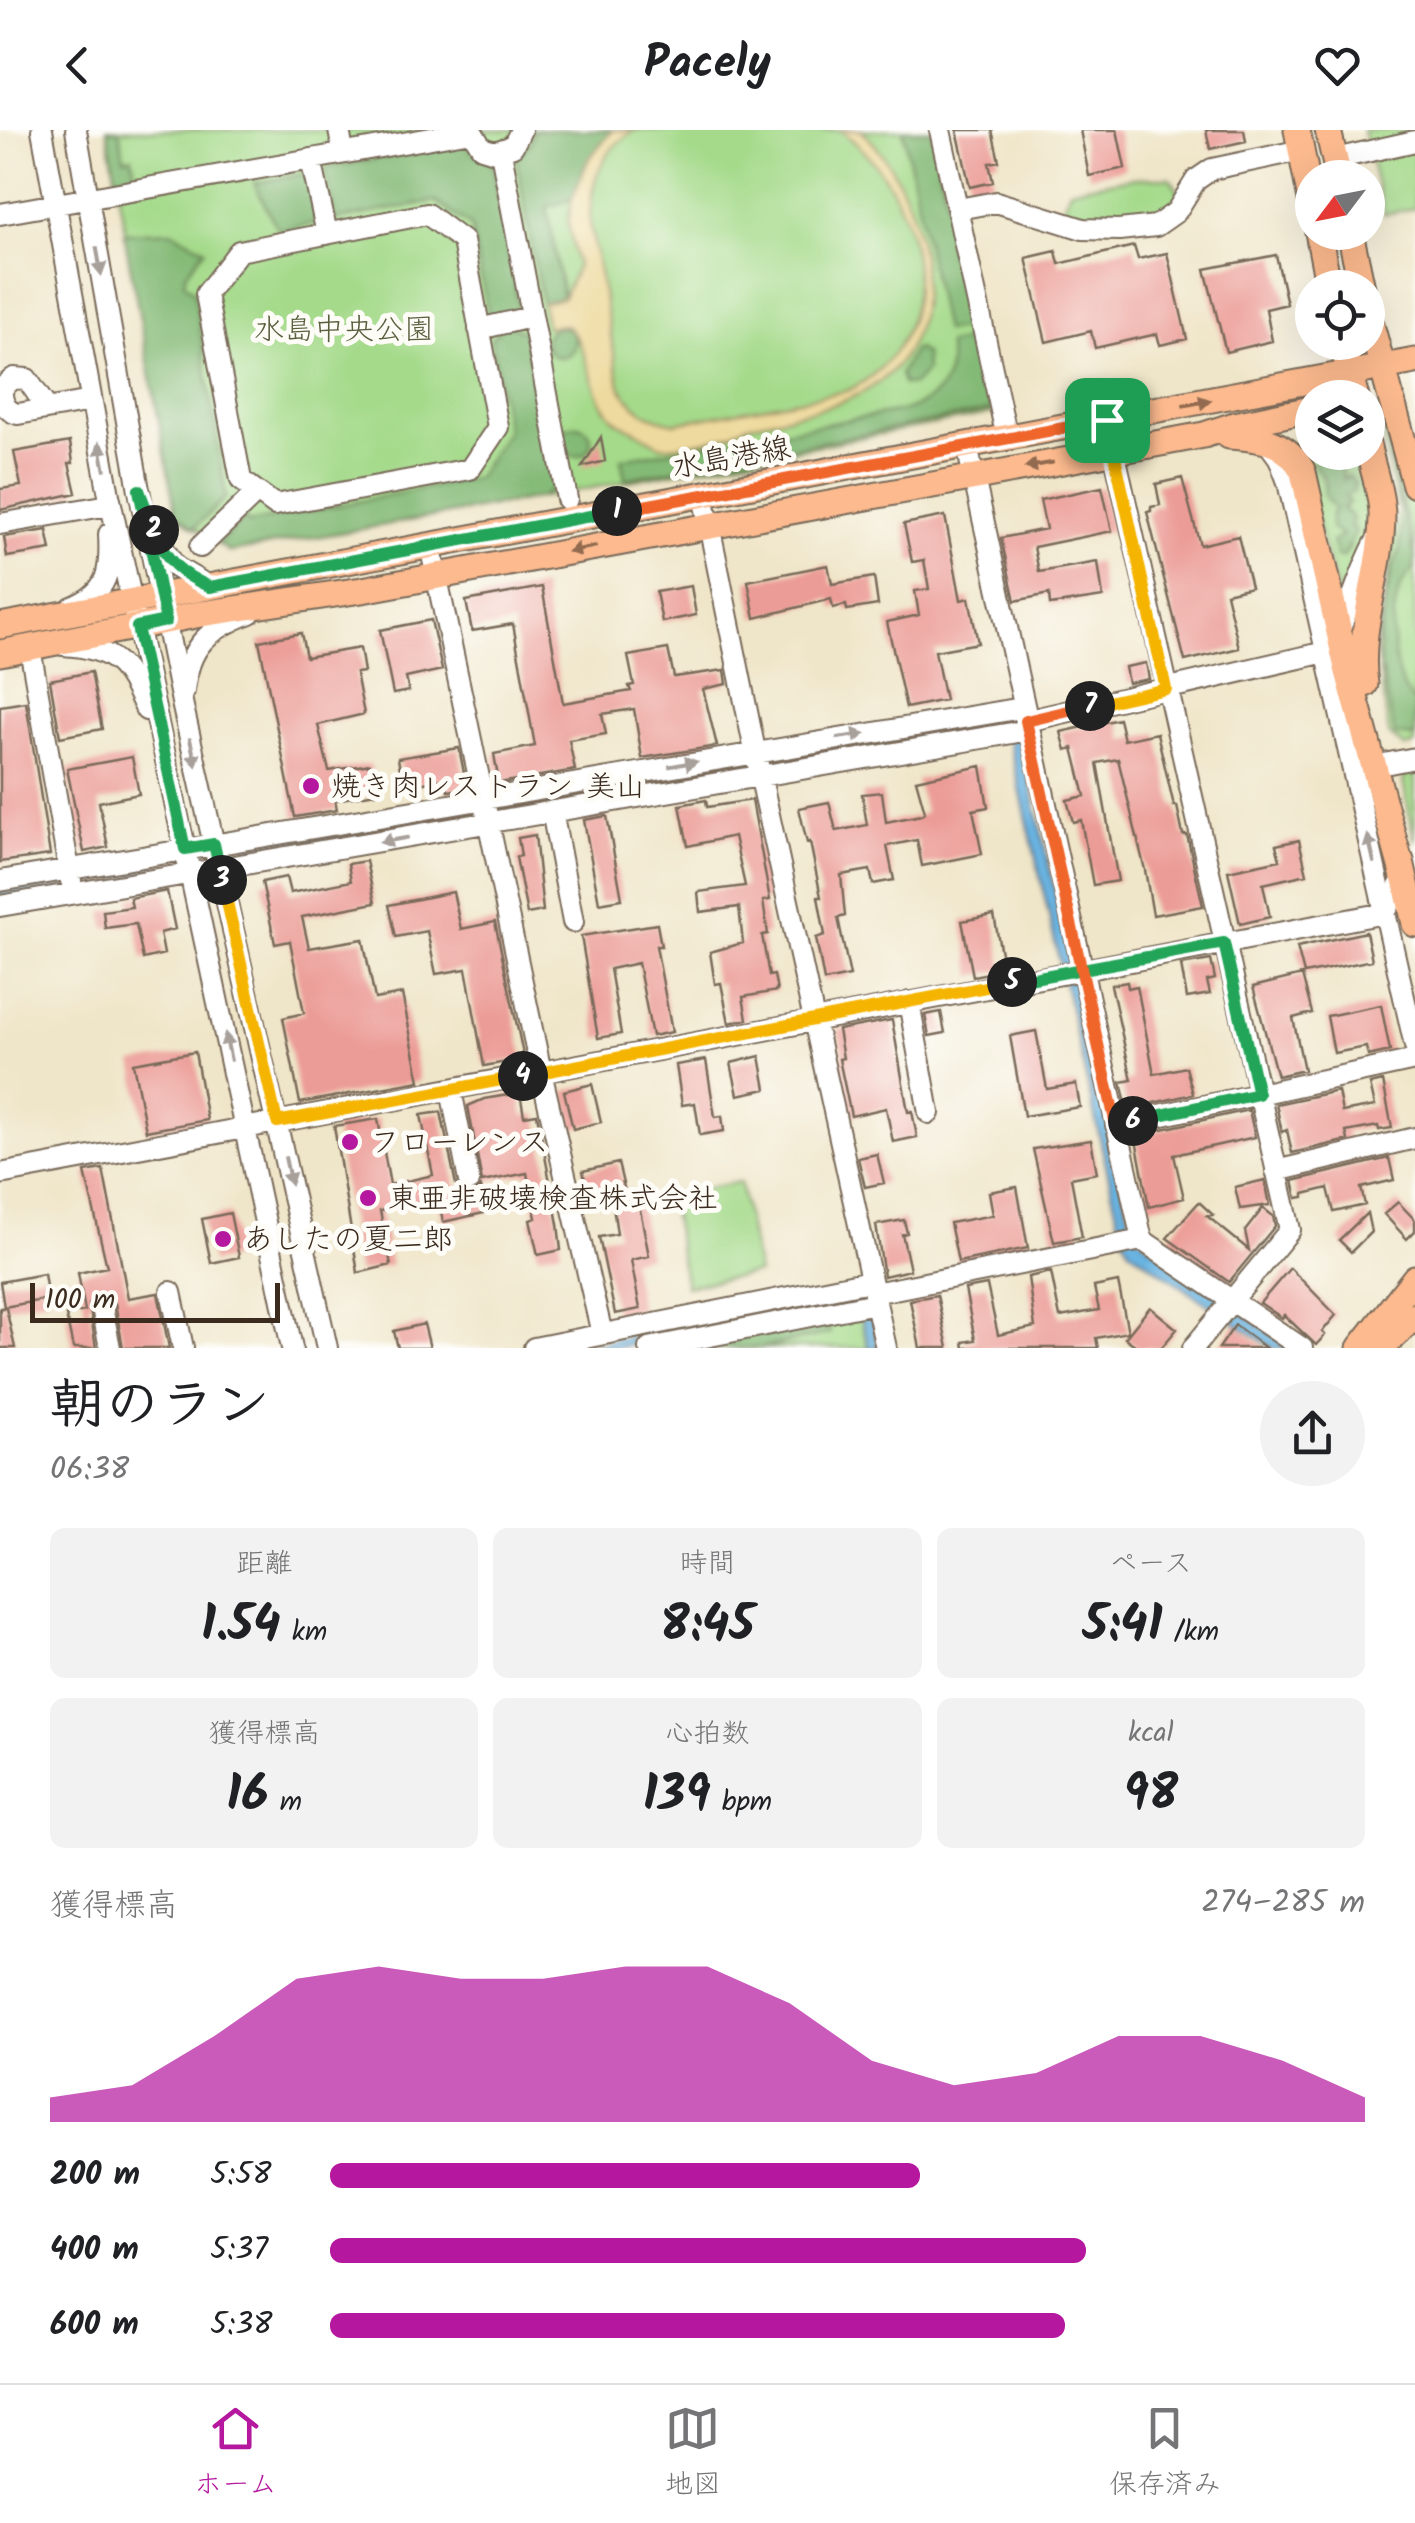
<!DOCTYPE html>
<html lang="ja">
<meta charset="utf-8">
<style>
:root{--surface:#fff;--page:#f2f2f2;--text:#202124;--muted:#757577;--line:#e0e0e0;--accent:#b5179e}
body{margin:0;font-family:Kalam,"Klee One",sans-serif;background:var(--page);color:var(--text);height:100vh;display:flex;flex-direction:column;font-size:38px;white-space:nowrap}
*{box-sizing:border-box;margin:0}
p{font-size:32px;color:var(--muted)}
.icon{flex:none;width:55px;height:55px;fill:none;stroke:currentColor;stroke-width:2;stroke-linecap:round;stroke-linejoin:round}
.map{position:relative;height:1218px;overflow:hidden}
.sheet{display:flex;flex-direction:column;background:var(--surface);flex:1}
.sheet>*{flex:none}
.needle{width:65px;rotate:238deg}
.tools{position:absolute;left:1295px;top:30px;display:grid;gap:20px}
.tools a{display:grid;place-items:center;width:90px;height:90px;border-radius:50%;background:var(--surface);box-shadow:0 10px 40px #0002;font-size:50px}
.scale{position:absolute;left:30px;bottom:25px;width:250px;box-sizing:border-box;padding-left:10px;border:5px solid #3b2a1e;border-top:0;font-size:28px;line-height:35px;white-space:nowrap;color:#3b2a1e;-webkit-text-stroke:8px #fdfcf7;paint-order:stroke}
.pin{position:absolute;display:grid;place-items:center;width:85px;height:85px;color:#fff;margin:-42px;border-radius:20px;box-shadow:0 5px 15px #0006}
.km{position:absolute;width:50px;height:50px;margin:-25px;border-radius:50%;background:#222;color:#fff;font-size:28px;line-height:50px;text-align:center}
.round{display:grid;place-items:center;flex:none;width:105px;height:105px;border-radius:52px;background:var(--page)}
.summary{display:flex;align-items:center;justify-content:space-between;height:170px;padding:0 50px}
h1{font-size:55px;font-weight:700;line-height:75px}
.metrics{display:grid;grid-template-columns:repeat(3,1fr);gap:15px;height:170px;padding:10px 50px}
.metrics div{display:grid;align-content:center;border-radius:15px;background:var(--page);text-align:center}
.metrics b{font-size:50px;font-weight:700}
.metrics small{font-size:28px;font-weight:400}
.metrics p{font-size:28px}
.chart{height:280px;padding:20px 50px}
.chart p{display:flex;justify-content:space-between}
.chart svg{width:100%;height:180px;margin-top:10px;fill:var(--accent);opacity:.7}
ul{padding:0 50px;list-style:none;font-size:32px}
li{display:grid;grid-template-columns:160px 120px 1fr;align-items:center;height:75px}
li i{height:25px;border-radius:12px;background:var(--accent)}
header{display:flex;justify-content:space-between;align-items:center;height:130px;padding:0 50px;background:var(--surface);font-size:45px;font-weight:700}
.tabs{display:flex;justify-content:space-around;align-items:center;height:140px;border-top:2px solid var(--line);background:var(--surface);font-size:28px;color:var(--muted)}
.tabs a{display:grid;justify-items:center;gap:5px}
.tabs .current{color:var(--accent)}
.map>svg:first-child{display:block}
</style>
<header><svg class="icon" aria-label="back" viewBox="0 0 24 24"><path d="M15 5l-7 7 7 7"/></svg>Pacely<svg class="icon" aria-label="heart" viewBox="0 0 24 24"><path d="M12 20l-8-8c-3-5 5-10 8-4 3-6 11-1 8 4z"/></svg></header>
<div class="map">
<svg width="1415" height="1218" viewBox="0 0 1415 1218">
<rect width="100%" height="100%" fill="#fdfcf7"/>
<filter id="ink" filterUnits="userSpaceOnUse"><feTurbulence type="fractalNoise" baseFrequency=".01" numOctaves="2"/><feDisplacementMap in="SourceGraphic" scale="20" xChannelSelector="R" yChannelSelector="G"/><feConvolveMatrix kernelMatrix="1 2 1 2 8 2 1 2 1" color-interpolation-filters="sRGB"/></filter>
<filter id="wash" filterUnits="userSpaceOnUse"><feTurbulence type="fractalNoise" baseFrequency=".0048" numOctaves="4" result="noise"/><feDisplacementMap in="SourceGraphic" scale="40" xChannelSelector="R" yChannelSelector="G"/><feGaussianBlur stdDeviation="2.25" result="paint"/><feColorMatrix in="noise" values="0 0 0 0 0 0 0 0 0 0 0 0 0 0 0 0 0 1.4 0 .05"/><feComposite in="paint" operator="in"/></filter>
<g filter="url(#wash)">
<rect width="100%" height="100%" fill="#efe5c8"/>
<path fill="#a4da8a" stroke="#708254" stroke-width="2.5" fill-rule="evenodd" d="M107,0H932L993,283L522,371L230,422L176,384Z
M1363,0H1415V78L1384,84Z
M1131,48H1170L1180,63L1169,80L1152,90L1112,93L1077,89L1063,78L1070,59Z
M1391,293L1415,371V615L1404,617L1389,604L1376,516L1399,382L1380,295Z
M1312,309V322L1358,323L1370,380V400L1343,478L1292,313ZM1324,349L1343,350L1345,366L1340,378L1351,396L1349,418C1342,404 1340,393 1335,379C1331,366 1323,363 1324,349Z
M1415,637V712L1403,652L1406,644Z
M740,1052L758,1143L686,1156L669,1065Z
M860,1184L868,1218H684Z"/>
<path fill="#83ba76" stroke="#5f724a" stroke-width="2.5" d="M107,0H119L124,28L132,27L135,44L116,48Z
M534,0H613L588,30L572,69L547,77L563,168L542,173L516,28L530,13Z
M903,0H931L974,198L944,201Z
M465,13L473,23L492,32L519,179L506,193L524,202L555,356L542,367L522,371L230,422L218,414L245,388L248,393L477,348L507,301L491,209L505,193L488,183L471,97L435,71L335,90L325,38Z
M307,43L316,93L278,100L254,53Z
M171,101L205,119L186,144L184,153L194,161L226,367L194,398L176,384L124,103Z
M545 212a15 15 0 1 1 30 0a15 15 0 1 1-30 0Z
M977,209L992,280L625,349L621,329L907,280C938,269 956,249 947,214Z
M918,219L925,224L926,241L913,255L903,254L900,244L913,221Z
M561 311a15 15 0 1 1 30 0a15 15 0 1 1-30 0Z
M1385,297L1415,427V438C1387,458 1389,527 1403,556C1406,563 1413,568 1415,575C1415,585 1415,597 1415,607L1395,605L1380,533L1379,510L1391,442L1400,419L1403,386Z
M1325,323L1330,326L1331,333L1341,335L1343,349L1349,346L1355,353L1353,362L1345,366L1349,373L1342,378L1353,388L1351,396L1356,401L1344,427H1337L1332,412L1342,406L1331,398V384L1335,379L1325,367L1324,349L1314,335L1317,326Z
M827,1190L830,1203L762,1218H684Z"/>
<path fill="#eeda9e" stroke="#94825e" stroke-width="2.5" d="M613,0H635C599,21 590,54 590,93L620,256C634,280 648,288 675,293L847,261C955,209 924,61 840,0H861C923,58 956,194 879,252C842,280 792,283 749,295C741,297 736,302 729,305C718,309 670,318 661,316C655,314 646,307 641,304C633,299 621,295 614,289C588,264 592,219 566,195L547,197L542,173L563,168L577,136L568,93L572,69L588,30Z"/>
<path fill="#69b3e1" stroke="#526e80" stroke-width="2.5" d="M1015,587L1133,1103L1290,1218H1273L1214,1179L1130,1120L1122,1105L1006,598L248,727L246,716Z
M156,730L158,742L0,768V758Z
M866,1159L878,1218H869L857,1170L614,1218H572Z"/>
<g id="blocks">
<path fill="#ec9c97" d="M957,0H992L999,31L989,33L993,52L970,57Z
M1080,0H1117L1125,38L1089,46Z
M1206,0H1244L1246,11L1210,19Z
M1134,116L1138,129L1167,123L1187,209L1160,215L1157,204L1095,218L1091,201L1046,212L1026,128L1056,121L1059,134Z
M1276,125L1287,174L1266,179L1272,211L1226,222L1205,139Z
M601,307L605,331L582,337Z
M70,312L73,333H69L76,363L0,380V359L21,356L14,322Z
M1182,348L1200,415L1238,406L1251,457L1226,463L1239,518L1185,531L1147,382L1151,381V377L1160,375L1156,354Z
M1102,357L1112,401L1034,417L1039,442L1098,432L1103,467L1050,475L1049,464L1015,471L1001,408L1046,399L1040,370Z
M945,386L961,470L969,468L978,513L935,521L945,570L906,578L887,492L919,485L915,461L929,459L924,430L912,432L904,394Z
M47,400L51,420L7,427L4,407Z
M828,435L832,454L874,447L878,475L847,480L846,475L833,478L831,469L755,488L748,451Z
M691,456L696,485L662,492L656,462Z
M542,457L563,573L631,561L629,556L634,555L628,526L668,519L674,547L725,540L727,554L703,559L717,616L642,628L634,579L602,584L606,604L569,610L575,640L499,653L494,624L535,616L513,494L472,501L466,471Z
M431,490L442,540L406,548L409,561L393,564L380,500Z
M301,503L306,527L360,518L364,542L356,543L364,584L318,595L329,641L370,634L376,663L335,670L337,680L295,687L259,511Z
M1146,533L1149,549L1128,553L1125,537Z
M91,542L102,599L60,607L50,550Z
M26,572L50,725L0,732V576Z
M1119,589L1124,610L1157,603L1174,676H1177L1183,705H1187L1203,776L1153,785L1145,740L1118,629L1097,633L1118,751L1093,755L1081,690L1073,692L1067,670L1085,666L1073,618L1066,620L1061,602Z
M459,618L467,658L448,661L445,649L403,657L398,628Z
M132,627L139,664L99,672L108,717L84,722L67,639Z
M981,636L988,677L973,680L982,724L922,736L917,710L887,716L894,750L873,754L870,740L841,745L845,786L838,788L850,846L824,851L816,808L825,805L818,767H821L810,712L807,713L799,678L829,672L836,701L867,695L862,664L882,662L886,692L921,685L925,682L916,650Z
M706,670L707,677L752,670L770,770L763,771L768,804L762,805L769,846L774,845L777,861L743,867L747,889L729,893L721,853L715,854L710,822L743,813L739,777L700,782L698,762L745,756L734,706L688,716L680,675Z
M607,686L622,769L599,773L584,690Z
M535,705L543,781L527,784L516,727L521,726L518,708Z
M1299,710L1307,744L1263,754L1270,787L1240,794L1228,741L1280,730L1276,715Z
M366,731L375,773L302,787L309,818L363,809L375,869L402,864L420,951L300,973L283,888L304,883L290,811L275,814L262,752L286,747L290,763L351,751L348,734Z
M167,761L175,799L160,803L164,824L143,829L136,794L105,798L103,781L132,777L130,768Z
M453,762L461,799L495,792L524,929L484,936L466,839L436,844L427,801L396,807L389,775Z
M994,785L1004,840L973,846L962,791Z
M657,794L661,816H656L672,902L652,906L638,833L610,839L621,904L598,908L581,806Z
M1366,802L1372,830L1304,844L1297,817Z
M1211,830L1215,849L1207,851L1210,864L1187,868L1181,835Z
M1302,845L1312,883L1293,888L1304,940L1277,946L1253,857Z
M1127,852L1128,858L1137,856L1154,944L1186,937L1193,964L1127,979L1121,952L1132,950L1111,855Z
M1381,875L1390,921L1368,926L1366,917L1334,923L1327,886Z
M941,882L945,903L929,906L925,885Z
M892,890L908,982L912,981L917,1007L893,1012L886,978L851,986L839,929L843,928L838,900Z
M1036,901L1047,959L1076,954L1080,977L1024,986L1010,906Z
M195,922L207,990L146,1001L133,933Z
M760,926L766,959L738,965L731,933Z
M706,930L715,987L722,986L724,1001L700,1005L695,973L682,975L676,935Z
M1383,951L1392,998L1379,1000L1378,996L1346,1002L1348,1010L1292,1023L1287,1000L1282,1002L1276,974L1338,961L1342,982L1375,976L1370,954Z
M592,954L601,992L573,999L564,961Z
M520,963L524,986L537,984L558,1094L561,1120L538,1125L530,1090L536,1088L527,1043L482,1052L468,976L484,969Z
M1249,980L1255,1007L1174,1025L1184,1068L1149,1077L1135,1005Z
M441,982L456,1055L466,1064H473L481,1057L488,1082L443,1092L438,1068L380,1081L391,1135L358,1143L334,996L378,989L390,1055L433,1045L421,985Z
M1091,1010L1097,1043L1071,1048L1082,1107L1054,1112L1033,1019Z
M877,1024L884,1053L865,1057L858,1028Z
M1389,1028L1394,1050L1361,1058L1365,1075L1334,1082L1328,1058L1304,1064V1067L1297,1068L1293,1051Z
M618,1033L627,1070L638,1069L649,1126L631,1130L640,1179L615,1184L599,1107L617,1104L611,1062L589,1067L583,1041Z
M103,1039L128,1168L158,1163L169,1218H123L115,1173L107,1164L100,1163L89,1174L96,1218H73L66,1185L85,1181L78,1143L107,1137L85,1042Z
M1265,1050L1270,1075L1240,1079L1235,1057Z
M1017,1057L1028,1118L958,1132L950,1093L993,1085L989,1062Z
M1199,1072L1213,1085L1207,1086L1249,1120L1245,1101L1263,1078L1273,1086L1275,1096L1229,1152L1167,1108Z
M1398,1072L1415,1090V1101L1407,1109L1384,1084Z
M230,1083L239,1127L211,1133L202,1089Z
M1367,1083L1371,1102L1351,1122L1339,1110Z
M904,1090L907,1103L902,1104L910,1140L884,1146L876,1095Z
M1290,1138L1336,1185L1322,1202L1325,1205L1316,1215L1284,1185L1282,1188L1260,1173Z
M1051,1142L1060,1187L1099,1180L1094,1157L1118,1152L1128,1202L1096,1208L1098,1218H964L963,1212L975,1210L965,1159L987,1155L998,1205L1035,1197L1028,1147Z
M44,1144L48,1169L4,1177L0,1152Z
M937,1165L948,1218H920L910,1170Z
M1150,1177L1177,1199L1161,1218H1139L1125,1208Z
M0,1178H6L15,1218H0Z
M424,1194L430,1218H398L394,1201Z
M1235,1195L1266,1218H1219Z"/>
</g>
</g>
<g filter="url(#ink)">
<use href="#blocks" fill-opacity="0" stroke="#7a6b5a" stroke-width="2.5"/>
<g fill="none" stroke-linecap="round" stroke-linejoin="round">
<g stroke="#7a6b5a" stroke-width="24">
<path id="minor" d="M42,0L109,365L292,1218
M76,0L139,360L183,577L327,1218
M339,0L343,22
M471,0L482,18L495,22L513,16L521,0
M940,0L1007,308
M501,22L567,369
M311,29L327,104
M1335,29L1415,11
M958,79L996,72L1083,99L1119,100L1156,96L1176,82L1196,50L1212,39L1302,20
M0,84L471,1
M427,84L463,111L498,297L470,339L275,375L241,350L206,164L239,121Z
M479,199L531,187
M47,278L27,249L14,248L2,258C1,271 5,281 18,284L91,271
M1107,290L1290,1100L1193,1218
M1268,313L1279,328L1288,352L1415,916
M967,316L1142,1110L1302,1218
M703,365L755,621L886,1218
M0,394L109,375
M155,404L175,437L210,457
M430,415L541,942L602,1204
M200,417L257,362
M72,477C109,462 111,441 109,404
M1335,507C1352,476 1359,442 1377,410
M63,515C116,518 126,535 146,580
M30,518L71,751
M184,561C189,514 208,500 250,483
M1026,591L1317,524L1327,522L1334,528
M1374,636L1415,628
M552,681L573,792
M0,751L1022,578
M0,776L1029,600
M909,872L929,983
M451,960L469,1051
M1116,995L1415,930
M1276,1041L1415,1008
M0,1044L1385,783L1404,747
M171,1162L183,1218
M874,1163L1142,1110
M102,1177L110,1218
M534,1218L870,1151
M649,1218L876,1173"/>
</g>
<g stroke="#7a6b5a" stroke-width="29">
<path id="major" d="M1297,0L1312,75
M1328,0L1339,48
M1318,102L1329,158
M1350,102L1362,158
M1368,184L1415,355
M1342,212L1356,268
M1229,306C1261,308 1288,311 1303,342L1347,538L1404,747
M0,496L1415,231
M0,523L201,484L362,460L1204,305L1234,295L1312,279
M1365,554C1357,497 1382,442 1382,385C1382,363 1372,338 1368,317
M1401,731L1415,794
M1360,1218L1415,1148
M1382,1218L1415,1186"/>
</g>
<use href="#minor" stroke="#fff" stroke-width="20"/>
<use href="#major" stroke="#fcba8e" stroke-width="25"/>
</g>
<defs><path id="oneway-solid" d="M-6-.8H1V-3.2L6.5 0L1 3.2V.8H-6Z" transform="scale(2.5)"/></defs>
<g fill="#a79f9a">
<use href="#oneway-solid" transform="translate(99 131) rotate(80)"/>
<use href="#oneway-solid" transform="translate(102 326) rotate(-101)"/>
<use href="#oneway-solid" transform="translate(851 606) rotate(-9)"/>
<use href="#oneway-solid" transform="translate(193 622) rotate(77)"/>
<use href="#oneway-solid" transform="translate(683 634) rotate(-10)"/>
<use href="#oneway-solid" transform="translate(394 710) rotate(170)"/>
<use href="#oneway-solid" transform="translate(1371 719) rotate(-103)"/>
<use href="#oneway-solid" transform="translate(228 917) rotate(-102)"/>
<use href="#oneway-solid" transform="translate(288 1041) rotate(78)"/>
</g>
<g fill="#926b50">
<use href="#oneway-solid" transform="translate(1197 273) rotate(-11)"/>
<use href="#oneway-solid" transform="translate(1039 335) rotate(170)"/>
<use href="#oneway-solid" transform="translate(582 419) rotate(169)"/>
</g>
</g>
<g fill="none" stroke-linecap="round" stroke-linejoin="round" filter="url(#ink)">
<g stroke="#fff" stroke-width="20">
<path id="split-1" d="M617,381L1107,290"/>
</g>
<g stroke="#fff" stroke-width="20">
<path id="split-2" d="M154,400C165,431 181,444 210,457L617,381"/>
</g>
<g stroke="#fff" stroke-width="20">
<path id="split-3" d="M154,400L139,360L166,491L137,497L185,719L214,714L222,750"/>
</g>
<g stroke="#fff" stroke-width="20">
<path id="split-4" d="M222,750L277,992L523,946"/>
</g>
<g stroke="#fff" stroke-width="20">
<path id="split-5" d="M523,946L1012,852"/>
</g>
<g stroke="#fff" stroke-width="20">
<path id="split-6" d="M1012,852L1224,813L1258,964L1133,991"/>
</g>
<g stroke="#fff" stroke-width="20">
<path id="split-7" d="M1090,576L1026,591L1116,995L1133,991"/>
</g>
<g stroke="#fff" stroke-width="20">
<path id="split-8" d="M1090,576L1166,559L1107,290"/>
</g>
<use href="#split-1" stroke="#f0652b" stroke-width="12"/>
<use href="#split-2" stroke="#22a559" stroke-width="12"/>
<use href="#split-3" stroke="#22a559" stroke-width="12"/>
<use href="#split-4" stroke="#f5b400" stroke-width="12"/>
<use href="#split-5" stroke="#f5b400" stroke-width="12"/>
<use href="#split-6" stroke="#22a559" stroke-width="12"/>
<use href="#split-7" stroke="#f0652b" stroke-width="12"/>
<use href="#split-8" stroke="#f5b400" stroke-width="12"/>
</g>
<g fill="#b5179e" stroke="#fdfcf7" stroke-width="4">
<circle cx="311" cy="656" r="10"/>
<circle cx="350" cy="1012" r="10"/>
<circle cx="368" cy="1068" r="10"/>
<circle cx="223" cy="1109" r="10"/>
</g>
<g text-anchor="middle" stroke-width="10" stroke-linejoin="round" paint-order="stroke">
<g font-size="30" fill="#5a5f3e" stroke="#fdfcf7">
<text x="344" y="209">水島中央公園</text>
</g>
<g font-size="30" fill="#3b2a1e" stroke="#fdfcf7">
<text transform="translate(731 327) rotate(-10)" y="10">水島港線</text>
</g>
<g font-size="30" fill="#3b2a1e" stroke="#fdfcf7" text-anchor="start">
<text x="331" y="666">焼き肉レストラン 美山</text>
<text x="370" y="1022">フローレンス</text>
<text x="388" y="1078">東亜非破壊検査株式会社</text>
<text x="243" y="1119">あしたの夏二郎</text>
</g>
</g>
</svg>
<div class="tools">
<a><svg class="needle" viewBox="-14 -14 28 28"><path d="M0-13l5 13h-10z" fill="#e53935"/><path d="M0 13l5-13h-10z" fill="#757577"/></svg></a>
<a><svg class="icon" aria-label="locate" viewBox="0 0 24 24"><circle cx="12" cy="12" r="6"/><path d="M12 2v4M12 18v4M2 12h4M18 12h4"/></svg></a>
<a><svg class="icon" aria-label="layers" viewBox="0 0 24 24"><path d="M12 4l9 5-9 5-9-5zM3 14l9 5 9-5"/></svg></a>
</div>
<div class="scale">100 m</div>
<div class="pin" style="left:1107px;top:290px;background:#1e9e55"><svg class="icon" aria-label="arrive" viewBox="0 0 24 24"><path d="M6 21V4h12l-3 4 3 4H6"/></svg></div>
<b class="km" style="left:617px;top:381px">1</b>
<b class="km" style="left:154px;top:400px">2</b>
<b class="km" style="left:222px;top:750px">3</b>
<b class="km" style="left:523px;top:946px">4</b>
<b class="km" style="left:1012px;top:852px">5</b>
<b class="km" style="left:1133px;top:991px">6</b>
<b class="km" style="left:1090px;top:576px">7</b>
</div>
<section class="sheet">
<div class="summary"><div><h1>朝のラン</h1><p>06:38</p></div><a class="round"><svg class="icon" aria-label="share" viewBox="0 0 24 24"><path d="M12 15V3M7 8l5-5 5 5M5 13v7h14v-7"/></svg></a></div>
<div class="metrics">
<div><p>距離</p><b>1.54<small> km</small></b></div>
<div><p>時間</p><b>8:45</b></div>
<div><p>ペース</p><b>5:41<small> /km</small></b></div>
</div>
<div class="metrics">
<div><p>獲得標高</p><b>16<small> m</small></b></div>
<div><p>心拍数</p><b>139<small> bpm</small></b></div>
<div><p>kcal</p><b>98</b></div>
</div>
<div class="chart"><p><span>獲得標高</span>274–285 m</p>
<svg viewBox="0 0 160 44" preserveAspectRatio="none"><path d="M0 44V38L10 35L20 23L30 9L40 6L50 9L60 9L70 6L80 6L90 15L100 29L110 35L120 32L130 23L140 23L150 29L160 38V44z"/></svg>
</div>
<ul>
<li><b>200 m</b>5:58<i style="width:57%"></i></li>
<li><b>400 m</b>5:37<i style="width:73%"></i></li>
<li><b>600 m</b>5:38<i style="width:71%"></i></li>
</ul>
</section>
<nav class="tabs">
<a class="current"><svg class="icon" aria-label="home" viewBox="0 0 24 24"><path d="M3 11l9-7 9 7M6 9v11h12V9"/></svg>ホーム</a>
<a><svg class="icon" aria-label="map" viewBox="0 0 24 24"><path d="M3 6l6-2 6 2 6-2v14l-6 2-6-2-6 2zM9 4v14M15 6v14"/></svg>地図</a>
<a><svg class="icon" aria-label="saved" viewBox="0 0 24 24"><path d="M7 4h10v16l-5-4-5 4z"/></svg>保存済み</a>
</nav>
